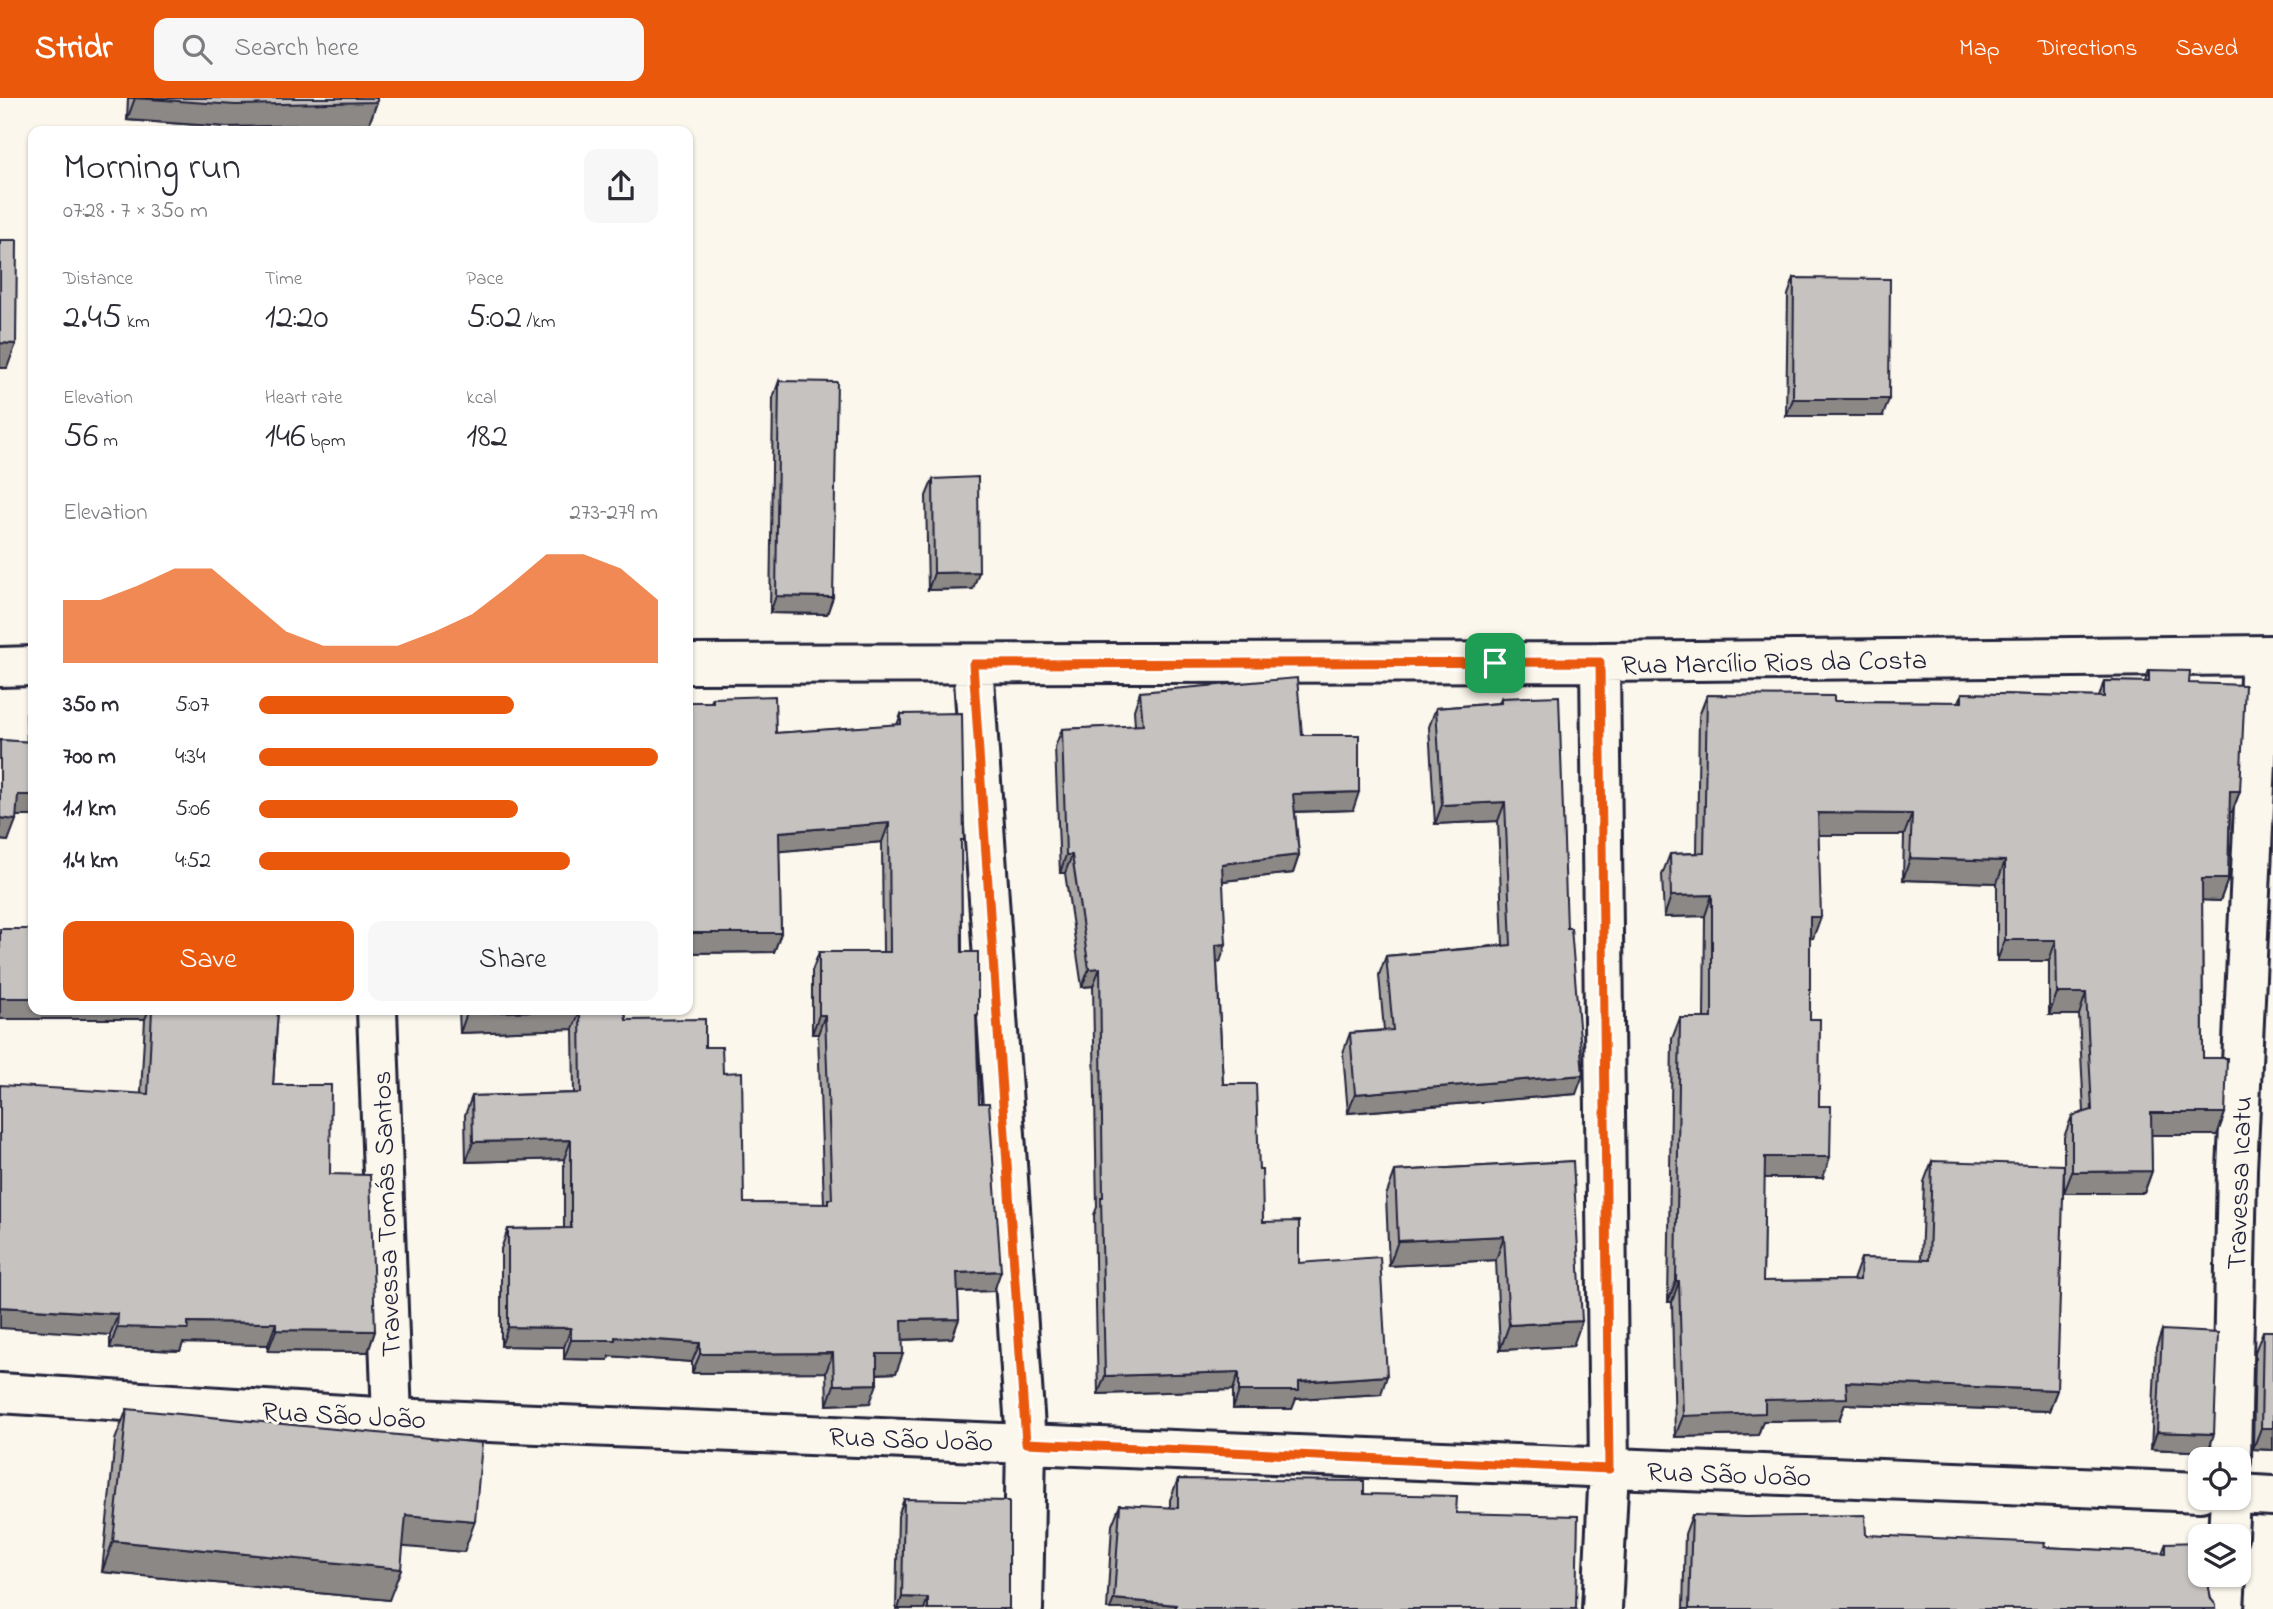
<!DOCTYPE html>
<meta charset="utf-8">
<style>
:root{--surface:#fff;--page:#f7f7f7;--text:#2b2b33;--muted:#7c7c81;--accent:#ea580c}
body{margin:0;font-family:"Indie Flower",sans-serif;background:var(--page);color:var(--text);height:100vh;display:flex;flex-direction:column;font-size:26px;white-space:nowrap}
*{box-sizing:border-box;margin:0}
p{font-size:23px;color:var(--muted)}
.icon{flex:none;width:38px;height:38px;fill:none;stroke:currentColor;stroke-width:2;stroke-linecap:round;stroke-linejoin:round}
.map{position:relative;flex:1;overflow:hidden}
.drawer{position:absolute;left:28px;top:28px;width:665px;height:889px;display:flex;flex-direction:column;background:var(--surface);border-radius:14px;box-shadow:0 2px 5px #0004}
.drawer>*{flex:none}
.controls{position:absolute;left:2188px;top:1349px;display:grid;gap:14px}
.controls a{display:grid;place-items:center;width:63px;height:63px;border-radius:14px;background:var(--surface);box-shadow:0 2px 5px #0004;font-size:35px}
.pin{position:absolute;display:grid;place-items:center;width:60px;height:60px;color:#fff;margin:-30px;border-radius:14px;box-shadow:0 4px 10px #0006}
.round{display:grid;place-items:center;flex:none;width:74px;height:74px;border-radius:14px;background:var(--page)}
.overview{display:flex;align-items:center;justify-content:space-between;height:119px;padding:0 35px}
h1{font-size:38px;font-weight:600;line-height:52px}
.figures{display:grid;grid-template-columns:repeat(3,1fr);gap:10px;height:119px;padding:7px 35px}
.figures div{display:grid;align-content:center}
.figures b{font-size:35px;font-weight:600}
.figures small{font-size:19px;font-weight:400}
.figures p{font-size:19px}
.chart{height:196px;padding:14px 35px}
.chart p{display:flex;justify-content:space-between}
.chart svg{width:100%;height:126px;margin-top:7px;fill:var(--accent);opacity:.7}
.action{display:flex;gap:14px;margin-top:auto;padding:14px 35px}
.action a{flex:1;height:80px;border-radius:14px;background:var(--accent);color:#fff;font-size:28px;font-weight:600;line-height:80px;text-align:center}
.action a+a{background:var(--page);color:var(--text)}
ul{padding:0 35px;list-style:none;font-size:23px}
li{display:grid;grid-template-columns:112px 84px 1fr;align-items:center;height:52px}
li i{height:18px;border-radius:9px;background:var(--accent)}
header{display:flex;align-items:center;gap:42px;box-sizing:border-box;height:98px;padding:0 35px;background:var(--accent);color:#fff}
header strong{font-size:33px}
nav{display:flex;gap:38px;margin-inline-start:auto;font-size:24px}
.search{width:490px;height:63px;background:var(--page);display:flex;align-items:center;gap:18px;box-sizing:border-box;padding:0 24px;border-radius:14px;color:var(--muted);font-size:26px}
.map>svg:first-child{display:block}
</style>
<header>
<strong>Stridr</strong>
<div class="search"><svg class="icon" aria-label="search" viewBox="0 0 24 24"><circle cx="10" cy="10" r="6"/><path d="M15 15l6 6"/></svg>Search here</div>
<nav><a>Map</a><a>Directions</a><a>Saved</a></nav>
</header>
<div class="map">
<svg width="2273" height="1511" viewBox="0 0 2273 1511">
<rect width="100%" height="100%" fill="#fbf7ec"/>
<filter id="ink" filterUnits="userSpaceOnUse"><feTurbulence type="fractalNoise" baseFrequency=".0143" numOctaves="2"/><feDisplacementMap in="SourceGraphic" scale="14" xChannelSelector="R" yChannelSelector="G"/><feConvolveMatrix kernelMatrix="1 2 1 2 8 2 1 2 1" color-interpolation-filters="sRGB"/></filter>
<g filter="url(#ink)">
<g fill="none" stroke-linecap="round" stroke-linejoin="round">
<g stroke="#22223b" stroke-width="44">
<path id="street" d="M1600,564L1609,1371L1602,1511
M688,566L1600,564L2273,557
M973,566L1026,1345L1023,1511
M0,569L33,568
M377,912L392,1320
M0,1295L392,1320L2200,1394
M2231,1362L2237,1072L2261,558
M2238,1396L2273,1398
M2228,1438L2230,1400
M2224,1511L2226,1477"/>
</g>
<use href="#street" stroke="#fbf7ec" stroke-width="38"/>
</g>
<path fill="#aaa7a5" stroke="#22223b" stroke-width="2" d="M128,0H377V4L369,26L227,29L127,22Z
M1794,180L1883,318H1786L1788,197Z
M779,283L833,499L827,516L770,515L773,300Z
M933,381L973,491L928,492L926,398Z
M2149,572L2189,585L2240,693L2232,714H2230L2228,781L2220,803L2202,802L2203,960L2225,1015L2217,1037H2151L2152,1073L2144,1095H2064V1039L2072,1018L2084,1014L2079,917H2049V863H1997V785L1903,782L1904,737H1818L1813,840H1810V921L1819,1008L1823,1080H1764L1763,1183L1853,1182L1861,1160L1921,1162L1924,1084L1932,1063L2057,1292L2049,1313L1845,1306L1839,1322L1763,1323L1758,1337L1675,1339L1672,1204H1668L1672,941L1680,920H1704L1705,818L1664,819L1662,777L1670,756L1697,755L1699,618L1707,597L1834,603L1959,604L1962,595L2099,599L2104,583L2145,584Z
M1140,594L1302,637L1353,712L1295,714L1299,757L1293,775L1223,783L1220,864H1217L1223,986L1259,1072L1263,1124L1299,1165L1381,1296L1296,1301L1292,1311H1233V1292L1098,1296L1094,1117L1097,1109L1093,888L1082,889L1065,775H1060L1055,649L1062,631L1135,628L1134,612Z
M33,596V718H16L8,743L0,742V642L27,644L26,616Z
M713,600L776,635L897,627L901,616L961,752L962,854L978,917L976,923L979,1005L994,1193L958,1194L959,1221L952,1240L902,1242L896,1275L877,1276L870,1305L827,1307L826,1274L692,1275V1264L609,1258L608,1262L564,1261V1249L501,1248V1151L508,1131L564,1130V1061L466,1064L465,1017L472,998L574,995L573,931L460,935L459,912H625L626,922L705,949L723,975L744,1105L824,1106L818,936H812V873L819,854H883L882,744L779,753L781,835L774,854L688,855V604H711Z
M1501,600L1567,830L1576,996L1348,1015L1343,955L1350,935L1384,932L1379,877L1386,858L1503,847L1498,723L1435,726L1429,629L1436,610L1499,605Z
M33,912H278L273,987L330,1076L375,1233L368,1254L268,1253V1247L183,1245L180,1253L110,1250V1237L141,995L145,921Z
M1573,1063V1248L1500,1252L1496,1162L1389,1168L1386,1098L1395,1073Z
M2162,1232L2208,1354L2151,1351L2156,1250Z
M2263,1233L2273,1352L2253,1351L2255,1254Z
M127,1311L464,1454L403,1448L389,1502L102,1474L115,1342Z
M1178,1381L1364,1396L1456,1415L1576,1511H1107L1112,1427L1120,1407L1170,1410V1402Z
M904,1401L1009,1511H896L898,1418Z
M1692,1417L1866,1437L2044,1449L2162,1455L2166,1445L2209,1491L2211,1501L2216,1511H1683L1685,1436Z"/>
<path fill="#8b8886" stroke="#22223b" stroke-width="2" d="M135,0L377,4L369,26L227,29L127,22Z
M0,245L16,246L7,270H0Z
M1793,301H1889L1883,318H1786Z
M979,474L973,491L928,492L934,475Z
M776,498L833,499L827,516L770,515Z
M2230,693H2240L2232,714H2222Z
M1359,694L1353,712L1286,714L1293,696Z
M18,697H33V718H10Z
M1505,704L1498,723L1435,726L1442,707Z
M1818,715L1912,716L1904,737H1810Z
M0,720L16,722L8,743L0,742Z
M889,725L882,744L772,754L779,734Z
M1066,757H1072L1065,775H1060Z
M1299,757L1293,775L1215,784L1222,766Z
M1910,760L2005,763L1997,785L1903,782Z
M2202,781H2228L2220,803L2194,802Z
M1712,797L1705,818L1664,819L1671,798Z
M1810,819H1821L1813,840L1802,841Z
M688,835H781L774,854L688,855Z
M2005,842H2056L2049,863H1997Z
M1226,846L1220,864L1209,865L1216,847Z
M1100,870L1093,888L1082,889L1089,871Z
M2057,895H2086L2079,917H2049Z
M0,900H33V912H149L145,921H0Z
M580,912L573,931L460,935L467,915Z
M819,917H825L818,936H812Z
M1583,977L1576,996L1348,1015L1355,996Z
M2151,1015H2225L2217,1037H2144Z
M571,1042L564,1061L466,1064L473,1044Z
M1765,1059H1830L1823,1080H1757Z
M2152,1073L2144,1095H2064L2072,1074Z
M1504,1138L1496,1162L1389,1168L1398,1143Z
M1001,1173L994,1193L950,1194L957,1175Z
M1676,1183H1679L1672,1204H1668Z
M0,1209L118,1216L110,1237L0,1230Z
M959,1221L952,1240L895,1242L902,1222Z
M1582,1223L1573,1248L1500,1252L1509,1227Z
M188,1224L276,1225L268,1247L183,1245L180,1253L110,1250L117,1229Z
M508,1229L571,1230L564,1249L501,1248Z
M276,1232L375,1233L368,1254L268,1253Z
M615,1239L700,1245L692,1264L609,1258L608,1262L564,1261L571,1242Z
M833,1255L826,1274L692,1275L700,1256Z
M877,1256H903L896,1275L869,1276Z
M1239,1274L1233,1292L1098,1296L1105,1278Z
M1387,1278L1381,1296L1296,1301L1292,1311H1233L1239,1293L1299,1284Z
M1846,1284L2057,1292L2049,1313L1845,1306L1839,1322L1763,1323L1758,1337L1675,1339L1683,1318Z
M877,1286L870,1305L827,1307L834,1287Z
M2261,1330H2273V1352L2253,1351Z
M2157,1334L2214,1336L2208,1354L2151,1351Z
M406,1417L475,1423L464,1454L395,1448Z
M113,1443L401,1471L389,1502L102,1474Z
M902,1499L928,1500L924,1511H898Z
M1114,1501L1176,1507L1175,1511H1110Z"/>
<path fill="#c6c2c0" stroke="#22223b" stroke-width="2" d="M135,0H377V4L235,7Z
M0,142H17L16,246L0,245Z
M1794,180L1890,181L1889,301H1793Z
M779,283L837,284L833,499L776,498Z
M978,379L979,474L934,475L933,381Z
M2149,572L2190,573L2189,585L2245,587L2240,693H2230L2228,781H2202L2203,960H2227L2225,1015H2151L2152,1073L2072,1074V1018L2092,1012L2086,895H2057L2056,842H2005V763L1910,760L1912,716L1818,715L1821,819H1810V921H1820L1819,1008H1831L1830,1059H1765L1763,1183L1860,1182L1861,1160L1929,1162L1932,1063L2064,1067L2057,1292L1846,1284L1847,1300L1765,1302V1315L1683,1318L1679,1183H1676L1680,920H1712V797L1671,798L1670,756L1704,755L1707,597L1834,598V603L1962,604V595L2104,599V583L2149,584Z
M1297,580L1302,637H1359V694L1293,696L1299,757L1222,766L1226,846L1216,847L1223,986H1256L1259,1072H1262L1263,1124L1299,1123V1165L1380,1159L1387,1278L1299,1284V1293H1239V1274L1105,1278L1101,1099H1103L1100,870L1089,871L1072,757H1066L1062,631L1143,627L1140,594Z
M775,598L776,635L901,626V616L962,615L964,742H961L962,854H978V917H976L979,1005H989L1001,1173L957,1175L959,1221L902,1222L903,1256H877V1286L834,1287L833,1255L700,1256V1245L615,1239V1242H571V1230L508,1229V1131L571,1130V1042L473,1044L472,998L581,995L580,912H625L626,922L705,921V949H722L723,975L742,974L744,1105L828,1106V1101H832L825,917H819V854H890L889,725L779,734L781,835H688V604H713V600Z
M1559,598L1567,830H1571L1583,977L1355,996L1350,935L1393,932L1386,858L1511,847L1505,704L1442,707L1436,610L1501,605V600Z
M0,642L33,644V697H18L16,722L0,720Z
M0,831H33V900H0Z
M152,912H278L273,987H331L330,1076L370,1077L375,1233L276,1232V1225L188,1224V1231L117,1229L118,1216L0,1209V987L148,996Z
M467,912H566L467,915Z
M1573,1063L1582,1223L1509,1227L1504,1138L1398,1143L1395,1073Z
M2162,1232L2218,1235L2214,1336L2157,1334Z
M2263,1233H2273V1330H2261Z
M127,1311L482,1345L475,1423L406,1417L401,1471L113,1443Z
M1178,1381L1364,1383V1396L1457,1398L1456,1415L1578,1418L1576,1511H1176V1507L1114,1501L1120,1407L1178,1410Z
M904,1401L1009,1403V1511H928V1500L902,1499Z
M1692,1417L1745,1419L1865,1417L1866,1437L2045,1445L2044,1449L2166,1455V1445L2200,1444V1477H2210L2209,1491L2211,1501L2216,1507V1511H1689Z"/>
</g>
<g fill="none" stroke-linecap="round" stroke-linejoin="round" filter="url(#ink)">
<g stroke="#fff" stroke-width="14">
<path id="route" d="M1600,564L1609,1371L1026,1345L973,566Z"/>
</g>
<use href="#route" stroke="#ea580c" stroke-width="9"/>
</g>
<g text-anchor="middle" stroke-width="6" stroke-linejoin="round" paint-order="stroke">
<g font-size="28" fill="#22223b" stroke="#fbf7ec">
<text transform="translate(1774 563) rotate(-1)" y="10">Rua Marcílio Rios da Costa</text>
<text transform="translate(2238 1085) rotate(-88)" y="10">Travessa Icatu</text>
<text transform="translate(385 1116) rotate(-92)" y="10">Travessa Tomás Santos</text>
<text transform="translate(344 1316) rotate(3)" y="10">Rua São João</text>
<text transform="translate(911 1340) rotate(2)" y="10">Rua São João</text>
<text transform="translate(1729 1375) rotate(2)" y="10">Rua São João</text>
</g>
</g>
</svg>
<div class="controls">
<a><svg class="icon" aria-label="locate" viewBox="0 0 24 24"><circle cx="12" cy="12" r="6"/><path d="M12 2v4M12 18v4M2 12h4M18 12h4"/></svg></a>
<a><svg class="icon" aria-label="layers" viewBox="0 0 24 24"><path d="M12 4l9 5-9 5-9-5zM3 14l9 5 9-5"/></svg></a>
</div>
<div class="pin" style="left:1495px;top:565px;background:#1e9e55"><svg class="icon" aria-label="arrive" viewBox="0 0 24 24"><path d="M6 21V4h12l-3 4 3 4H6"/></svg></div>
<section class="drawer">
<div class="overview"><div><h1>Morning run</h1><p>07:28 · 7 × 350 m</p></div><a class="round"><svg class="icon" aria-label="share" viewBox="0 0 24 24"><path d="M12 15V3M7 8l5-5 5 5M5 13v7h14v-7"/></svg></a></div>
<div class="figures">
<div><p>Distance</p><b>2.45<small> km</small></b></div>
<div><p>Time</p><b>12:20</b></div>
<div><p>Pace</p><b>5:02<small> /km</small></b></div>
</div>
<div class="figures">
<div><p>Elevation</p><b>56<small> m</small></b></div>
<div><p>Heart rate</p><b>146<small> bpm</small></b></div>
<div><p>kcal</p><b>182</b></div>
</div>
<div class="chart"><p><span>Elevation</span>273–279 m</p>
<svg viewBox="0 0 160 44" preserveAspectRatio="none"><path d="M0 44V22L10 22L20 17L30 11L40 11L50 22L60 33L70 38L80 38L90 38L100 33L110 27L120 17L130 6L140 6L150 11L160 22V44z"/></svg>
</div>
<ul>
<li><b>350 m</b>5:07<i style="width:64%"></i></li>
<li><b>700 m</b>4:34<i style="width:100%"></i></li>
<li><b>1.1 km</b>5:06<i style="width:65%"></i></li>
<li><b>1.4 km</b>4:52<i style="width:78%"></i></li>
</ul>
<div class="action"><a>Save</a><a>Share</a></div>
</section>
</div>
